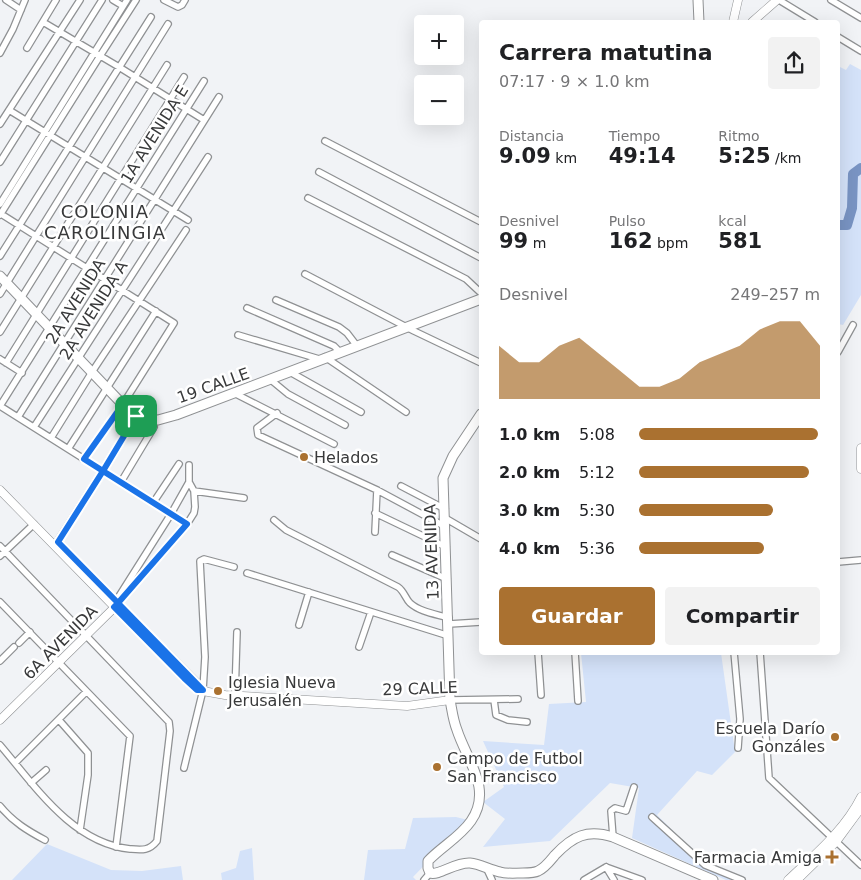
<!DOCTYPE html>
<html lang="es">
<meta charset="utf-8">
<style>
:root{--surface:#fff;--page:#f2f2f2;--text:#202124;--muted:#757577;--accent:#aa7130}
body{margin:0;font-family:"DejaVu Sans",sans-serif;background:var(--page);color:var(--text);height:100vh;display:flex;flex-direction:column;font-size:19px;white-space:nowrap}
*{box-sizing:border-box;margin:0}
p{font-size:16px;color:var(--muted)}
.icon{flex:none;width:28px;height:28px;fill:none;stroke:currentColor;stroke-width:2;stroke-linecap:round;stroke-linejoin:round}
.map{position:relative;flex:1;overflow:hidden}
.panel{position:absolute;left:479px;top:20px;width:361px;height:635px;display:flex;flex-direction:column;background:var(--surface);border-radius:5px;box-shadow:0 5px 20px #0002}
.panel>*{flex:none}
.fabs{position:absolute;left:414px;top:15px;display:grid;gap:10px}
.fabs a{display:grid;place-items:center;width:50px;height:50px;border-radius:5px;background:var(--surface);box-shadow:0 5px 20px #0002;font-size:25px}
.pin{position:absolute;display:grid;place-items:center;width:42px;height:42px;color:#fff;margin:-21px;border-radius:10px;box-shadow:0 2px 8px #0006}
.round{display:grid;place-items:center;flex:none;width:52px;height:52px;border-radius:5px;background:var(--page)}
.overview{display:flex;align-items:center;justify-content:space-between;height:85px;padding:0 20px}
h1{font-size:22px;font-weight:800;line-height:38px}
.stats{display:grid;grid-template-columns:repeat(3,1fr);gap:8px;height:85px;padding:5px 20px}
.stats div{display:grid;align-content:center}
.stats b{font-size:21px;font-weight:800}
.stats small{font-size:14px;font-weight:400}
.stats p{font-size:14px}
.chart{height:140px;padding:10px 20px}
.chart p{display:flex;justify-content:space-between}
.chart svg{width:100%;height:90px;margin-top:5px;fill:var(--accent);opacity:.7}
.primary-button{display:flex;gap:10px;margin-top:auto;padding:10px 20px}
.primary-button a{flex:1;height:58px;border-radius:5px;background:var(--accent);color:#fff;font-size:20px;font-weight:800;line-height:58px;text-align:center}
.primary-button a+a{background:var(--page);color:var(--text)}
ul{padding:0 20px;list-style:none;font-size:16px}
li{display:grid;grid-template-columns:80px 60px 1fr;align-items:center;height:38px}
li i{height:12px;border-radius:6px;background:var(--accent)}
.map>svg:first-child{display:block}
</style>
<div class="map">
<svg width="861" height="880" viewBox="0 0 861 880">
<rect width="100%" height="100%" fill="#f1f3f6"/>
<path fill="#d4e2f9" d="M850,64L861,70V295L843,325L838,324V192L840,187L838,186V66L846,70Z
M581,653H721L735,752L712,775L697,771L657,815L703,861L739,880H726L632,838L639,788L610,783L550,841L483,847L505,819L483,802L504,787L483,741L544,745L549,704L586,702Z
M456,817L468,820L413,877L416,880H364L368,850L405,849L413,818Z
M47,844L111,870L142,871L181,866L183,880H12Z
M252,848L254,880H222L221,873L236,868L240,851Z"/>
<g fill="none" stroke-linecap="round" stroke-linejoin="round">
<path stroke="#7994c3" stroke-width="10" d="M838,225H847L852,208L853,174L861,168"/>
<g stroke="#8f9193" stroke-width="8">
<path id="minor" d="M6,0L21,10
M113,0L123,6
M164,0L178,7L182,5L185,0
M779,0L815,22
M831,0L861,18
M43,22L119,67L204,120
M838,37L861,51
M27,48L56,0
M0,53L13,29L25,0
M9,110L188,220
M0,124L80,0
M325,141L481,222
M0,162L102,0
M319,172L481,258
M308,198L466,279L481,293
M0,204L127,0
M1,214L174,323L123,404L83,459
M0,215L100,56L136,0
M0,256L151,17
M305,274L414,331L481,363
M0,294L168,24
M276,300L339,327L347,333L357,346
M247,308L334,346L340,352
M0,332L167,65
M238,335L319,359
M838,352L853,325
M325,357L406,412
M0,359L22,373
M6,363L184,77
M290,372L361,412
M271,380L288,394L345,425
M234,393L334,444
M0,406L204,81
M0,406L187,524
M277,413L257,428L258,435L377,490L446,527
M18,417L219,97
M34,427L208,157
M51,438L92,372L186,230
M68,449L156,311
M121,482L154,427
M401,486L445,509
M194,491L244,498
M153,503L179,464
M375,513L446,547
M445,518L481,539
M274,520L286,530L398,587C404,591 405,598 410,603C420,612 436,614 449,618
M375,532L377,490
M0,546L169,722L170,731L157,841C149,851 142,850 130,849C72,843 35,786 0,745
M392,555L447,579
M0,556L34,524
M838,562L861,560
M247,573L449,636
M116,601L171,514L189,482
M0,602L130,736L116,847
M118,603L187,524L194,513L195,507L194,491L189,482V465
M449,624L481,622
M299,625L309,592
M19,643L30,632
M359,647L371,612
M538,652L541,695
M575,652L578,701
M734,652L740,719L738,748
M760,652L769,778L861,865
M0,661L14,647
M235,695L237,632
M450,700L518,699
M494,700L496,715L508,720L527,722
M59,720L88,753V775L80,830
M15,763L86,692
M184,768L203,690L205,657L200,561L204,559L234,567
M31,783L46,770
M0,806C13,822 28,831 45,840
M652,817L705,865L742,880
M613,837L611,811L615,808L626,811L634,787
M486,867L492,880
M606,867L642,880
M606,867L614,880
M424,880L430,873
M584,880L606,867"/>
</g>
<g stroke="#8f9193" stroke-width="9">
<path id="tertiary" d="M733,22L738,0
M752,22L777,0
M861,448V469
M0,490L184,678L197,690L225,695L407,706L450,700
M61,545L142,628
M55,546L103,471L136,416
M164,650L202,688
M0,720L118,604
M788,880C814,855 844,831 861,797
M797,880L836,842L861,808"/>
</g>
<g stroke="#8f9193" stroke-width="11">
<path id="secondary" d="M698,0L699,22
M0,276L127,409L136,416L146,419L158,420L176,415L481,299
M481,414L453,456L443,478L450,700C452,710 453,720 457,730C467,761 493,789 471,821C460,837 441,847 428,861V868L430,873C439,876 455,862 470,863C480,864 490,870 500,872C507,874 515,873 523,873C528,873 534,873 538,871C545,868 550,861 555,855C573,836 587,829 613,837L713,880"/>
</g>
<use href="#minor" stroke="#fff" stroke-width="5.5"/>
<use href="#tertiary" stroke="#fff" stroke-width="8"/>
<use href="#secondary" stroke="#fff" stroke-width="9"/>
</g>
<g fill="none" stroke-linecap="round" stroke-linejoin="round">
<g stroke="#fff" stroke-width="10">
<path id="route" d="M136,416L103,471L58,542L118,603L114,607L184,678L197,690H203L118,603L187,524L84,459L123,404L136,416"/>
</g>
<use href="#route" stroke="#1a73e8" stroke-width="6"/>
</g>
<g fill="#aa7130" stroke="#fff" stroke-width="2">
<circle cx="304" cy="457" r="5"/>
<circle cx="218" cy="691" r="5"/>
<circle cx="835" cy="737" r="5"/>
<circle cx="437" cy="767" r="5"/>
<path d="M829.5 849.5h5v5h5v5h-5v5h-5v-5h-5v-5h5z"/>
</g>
<g text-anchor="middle" stroke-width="5" stroke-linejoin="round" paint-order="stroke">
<g font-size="16" fill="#38393a" stroke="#fff">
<text transform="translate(154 134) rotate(-58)" y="6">1A AVENIDA E</text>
<text transform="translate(75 301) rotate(-58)" y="6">2A AVENIDA</text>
<text transform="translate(93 310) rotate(-58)" y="6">2A AVENIDA A</text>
<text transform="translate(213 385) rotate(-20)" y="6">19 CALLE</text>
<text transform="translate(431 552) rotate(-92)" y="6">13 AVENIDA</text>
<text transform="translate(60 642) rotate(-45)" y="6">6A AVENIDA</text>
<text transform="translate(420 688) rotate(-2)" y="6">29 CALLE</text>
</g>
<g font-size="16" fill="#38393a" stroke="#fff" text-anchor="start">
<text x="314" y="463">Helados</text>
<text x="228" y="688">Iglesia Nueva<tspan x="228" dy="18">Jerusalén</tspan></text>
<text x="825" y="734" text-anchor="end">Escuela Darío<tspan x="825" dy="18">Gonzáles</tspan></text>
<text x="447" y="764">Campo de Futbol<tspan x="447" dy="18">San Francisco</tspan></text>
<text x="822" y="863" text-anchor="end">Farmacia Amiga</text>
</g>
<g font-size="18" letter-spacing="1" fill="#38393a" stroke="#fff">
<text x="105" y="218">COLONIA<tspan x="105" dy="21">CAROLINGIA</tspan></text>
</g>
</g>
</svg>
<div class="fabs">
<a>+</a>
<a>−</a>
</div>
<div class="pin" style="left:136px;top:416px;background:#1e9e55"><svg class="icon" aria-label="arrive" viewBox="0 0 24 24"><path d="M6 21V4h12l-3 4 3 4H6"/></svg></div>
<section class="panel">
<div class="overview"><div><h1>Carrera matutina</h1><p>07:17 · 9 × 1.0 km</p></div><a class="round"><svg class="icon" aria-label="share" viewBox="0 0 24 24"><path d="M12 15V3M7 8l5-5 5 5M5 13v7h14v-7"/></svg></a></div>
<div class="stats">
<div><p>Distancia</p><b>9.09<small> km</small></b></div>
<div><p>Tiempo</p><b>49:14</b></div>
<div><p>Ritmo</p><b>5:25<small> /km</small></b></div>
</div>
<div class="stats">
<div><p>Desnivel</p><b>99<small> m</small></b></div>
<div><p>Pulso</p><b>162<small> bpm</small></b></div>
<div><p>kcal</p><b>581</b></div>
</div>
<div class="chart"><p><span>Desnivel</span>249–257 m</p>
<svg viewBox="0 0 160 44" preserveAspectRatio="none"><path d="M0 44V18L10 26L20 26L30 18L40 14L50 22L60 30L70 38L80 38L90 34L100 26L110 22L120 18L130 10L140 6L150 6L160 18V44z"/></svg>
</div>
<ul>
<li><b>1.0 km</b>5:08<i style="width:99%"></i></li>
<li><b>2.0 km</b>5:12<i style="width:94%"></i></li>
<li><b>3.0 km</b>5:30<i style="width:74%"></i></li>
<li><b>4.0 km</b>5:36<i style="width:69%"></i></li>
</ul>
<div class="primary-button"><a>Guardar</a><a>Compartir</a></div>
</section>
</div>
